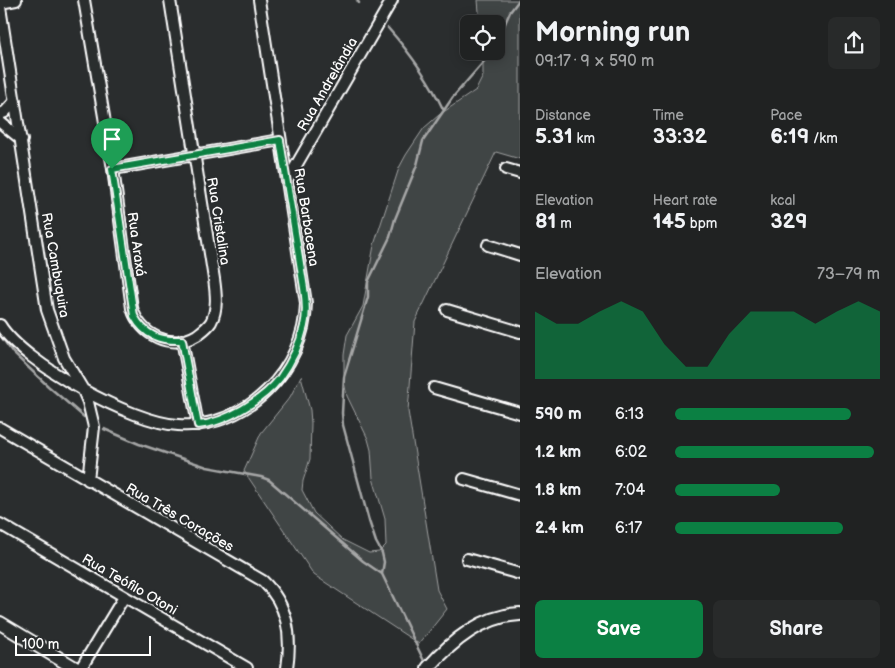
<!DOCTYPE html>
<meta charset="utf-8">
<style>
:root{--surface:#202222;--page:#282a2a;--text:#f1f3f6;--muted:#a2a4a5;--line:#3d3f40;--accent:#0b8043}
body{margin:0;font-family:"Balsamiq Sans",sans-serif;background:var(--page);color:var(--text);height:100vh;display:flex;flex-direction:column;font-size:19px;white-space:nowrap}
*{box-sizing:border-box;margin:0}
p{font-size:16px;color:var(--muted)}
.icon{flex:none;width:28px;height:28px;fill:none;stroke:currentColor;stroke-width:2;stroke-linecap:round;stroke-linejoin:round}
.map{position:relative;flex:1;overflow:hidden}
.side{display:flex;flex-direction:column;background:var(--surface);width:375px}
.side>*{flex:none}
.tools{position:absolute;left:460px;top:15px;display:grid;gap:10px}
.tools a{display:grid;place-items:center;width:45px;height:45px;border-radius:8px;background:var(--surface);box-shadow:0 2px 12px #0003,0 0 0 1px var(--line);font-size:25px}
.scale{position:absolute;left:15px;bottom:12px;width:136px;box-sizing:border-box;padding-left:5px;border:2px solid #fff;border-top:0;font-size:14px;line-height:18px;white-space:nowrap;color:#fff;-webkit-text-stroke:4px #2a2d2e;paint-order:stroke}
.pin{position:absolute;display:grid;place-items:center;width:42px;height:42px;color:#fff;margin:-51px -21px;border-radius:50% 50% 50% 0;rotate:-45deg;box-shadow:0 0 5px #0007}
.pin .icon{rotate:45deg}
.round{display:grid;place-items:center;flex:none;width:52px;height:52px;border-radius:8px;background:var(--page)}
.summary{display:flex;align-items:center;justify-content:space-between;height:85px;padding:0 15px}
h1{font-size:28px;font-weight:800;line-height:38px}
.stats{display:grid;grid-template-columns:repeat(3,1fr);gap:8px;height:85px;padding:5px 15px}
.stats div{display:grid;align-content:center}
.stats b{font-size:21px;font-weight:800}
.stats small{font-size:14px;font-weight:400}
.stats p{font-size:14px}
.chart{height:140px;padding:10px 15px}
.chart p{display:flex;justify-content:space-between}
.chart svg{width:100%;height:90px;margin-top:5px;fill:var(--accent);opacity:.7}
.primary-button{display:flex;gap:10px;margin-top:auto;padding:10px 15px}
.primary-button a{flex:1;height:58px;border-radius:8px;background:var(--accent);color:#fff;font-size:20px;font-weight:800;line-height:58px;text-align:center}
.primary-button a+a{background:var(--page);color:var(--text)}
ul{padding:0 15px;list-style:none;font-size:16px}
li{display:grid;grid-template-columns:80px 60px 1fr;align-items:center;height:38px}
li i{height:12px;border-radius:6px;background:var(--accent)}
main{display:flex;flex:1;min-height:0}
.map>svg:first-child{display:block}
</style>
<main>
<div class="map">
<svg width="520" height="668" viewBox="0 0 520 668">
<rect width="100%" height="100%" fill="#2a2d2e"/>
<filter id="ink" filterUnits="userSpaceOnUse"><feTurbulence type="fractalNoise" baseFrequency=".02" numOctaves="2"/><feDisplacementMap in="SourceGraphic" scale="10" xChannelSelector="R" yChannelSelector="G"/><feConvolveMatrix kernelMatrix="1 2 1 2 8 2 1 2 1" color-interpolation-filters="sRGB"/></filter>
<g filter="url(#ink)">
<path fill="#414445" stroke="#a0a2a2" d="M478,0H520V159L496,152L415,322L408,411L437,590L447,609L419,644L314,575L244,471L261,433L290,397L301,376L310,410L311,423L310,459L303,481L302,490L314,513L343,540L369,553L379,552L386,545L385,519L373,478L371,450L368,439L347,396L344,382V355L347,335L363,306L374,245L399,168L406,155L424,128L439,115L476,90L483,76V51H496V24H480Z"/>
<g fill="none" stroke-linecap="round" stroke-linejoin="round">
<path stroke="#a6a7a7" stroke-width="2.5" d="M357,0L359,3
M388,28C410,53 429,79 443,109
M496,44L510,12L519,0
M0,335L13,353L48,386L84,417
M104,429L139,444L207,467L261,477L269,480L363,561L382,574
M424,661L382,574L384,562L382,553L376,542L369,521L343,425L342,413L344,377L368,297V282L390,237L395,219L417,165L423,141L453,97L493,51"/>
<g stroke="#fff" stroke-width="14">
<path id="minor" d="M84,0L113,169L132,308C140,335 171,351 197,335C202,331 207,328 211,322C218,309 216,293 214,279L170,0
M0,3L16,0
M0,7L47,310L64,358L82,388L88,402L94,427L88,480
M0,114L5,112L15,101
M0,122L22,140
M113,169L280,140
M506,169L520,173
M287,181L392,0
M488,245L520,255
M447,310L520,332
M0,325C24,364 133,423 178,425C246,430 305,369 306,303L259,0
M182,340L198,425
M434,388L520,413
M0,428L263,581C288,605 292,635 287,668
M464,479L520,495
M0,524L247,668
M467,559L520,574
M81,668L124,597"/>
</g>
<g stroke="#fff" stroke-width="16">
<path id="tertiary" d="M0,623L75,668
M428,668C453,640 482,616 520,614"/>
</g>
<use href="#minor" stroke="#2a2d2e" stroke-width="10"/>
<use href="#tertiary" stroke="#2a2d2e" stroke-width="12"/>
</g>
</g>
<g fill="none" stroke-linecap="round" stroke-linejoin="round" filter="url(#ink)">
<g stroke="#fff" stroke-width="10">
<path id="route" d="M280,140L304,288C306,301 307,314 304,326C300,344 290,364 280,378C263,400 225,423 198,425L182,340C160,341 145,336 134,316L112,169Z"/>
</g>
<use href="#route" stroke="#0b8043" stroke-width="6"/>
</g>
<g text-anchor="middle" stroke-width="4.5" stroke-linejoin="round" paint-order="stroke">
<g font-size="14" fill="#fff" stroke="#2a2d2e">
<text transform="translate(327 84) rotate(-60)" y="5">Rua Andrelândia</text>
<text transform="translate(307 217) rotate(81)" y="5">Rua Barbacena</text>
<text transform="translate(219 221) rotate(81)" y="5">Rua Cristalina</text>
<text transform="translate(137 244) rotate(82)" y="5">Rua Araxá</text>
<text transform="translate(56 265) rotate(80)" y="5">Rua Cambuquira</text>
<text transform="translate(180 517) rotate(30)" y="5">Rua Três Corações</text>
<text transform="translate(130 584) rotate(30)" y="5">Rua Teófilo Otoni</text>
</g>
</g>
</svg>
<div class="tools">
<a><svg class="icon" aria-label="locate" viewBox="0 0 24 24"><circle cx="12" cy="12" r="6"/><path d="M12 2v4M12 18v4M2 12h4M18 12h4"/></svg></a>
</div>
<div class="scale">100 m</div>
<div class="pin" style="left:112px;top:169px;background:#1e9e55"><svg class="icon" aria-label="arrive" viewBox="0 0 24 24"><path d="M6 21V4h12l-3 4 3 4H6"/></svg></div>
</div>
<section class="side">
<div class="summary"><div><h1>Morning run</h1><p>09:17 · 9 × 590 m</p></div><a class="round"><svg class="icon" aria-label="share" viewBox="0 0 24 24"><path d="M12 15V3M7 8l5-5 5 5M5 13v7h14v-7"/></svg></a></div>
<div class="stats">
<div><p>Distance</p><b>5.31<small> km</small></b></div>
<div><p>Time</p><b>33:32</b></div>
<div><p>Pace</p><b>6:19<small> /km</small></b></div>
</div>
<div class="stats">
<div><p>Elevation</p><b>81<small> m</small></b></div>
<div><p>Heart rate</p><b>145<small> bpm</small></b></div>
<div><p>kcal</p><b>329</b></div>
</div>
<div class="chart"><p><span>Elevation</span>73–79 m</p>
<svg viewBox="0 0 160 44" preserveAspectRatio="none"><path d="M0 44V11L10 17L20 17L30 11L40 6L50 11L60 27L70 38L80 38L90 22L100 11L110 11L120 11L130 17L140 11L150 6L160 11V44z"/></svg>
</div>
<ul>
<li><b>590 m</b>6:13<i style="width:86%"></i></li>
<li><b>1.2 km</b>6:02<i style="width:97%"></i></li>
<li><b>1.8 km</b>7:04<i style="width:51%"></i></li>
<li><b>2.4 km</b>6:17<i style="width:82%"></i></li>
</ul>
<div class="primary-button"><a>Save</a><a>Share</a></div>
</section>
</main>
